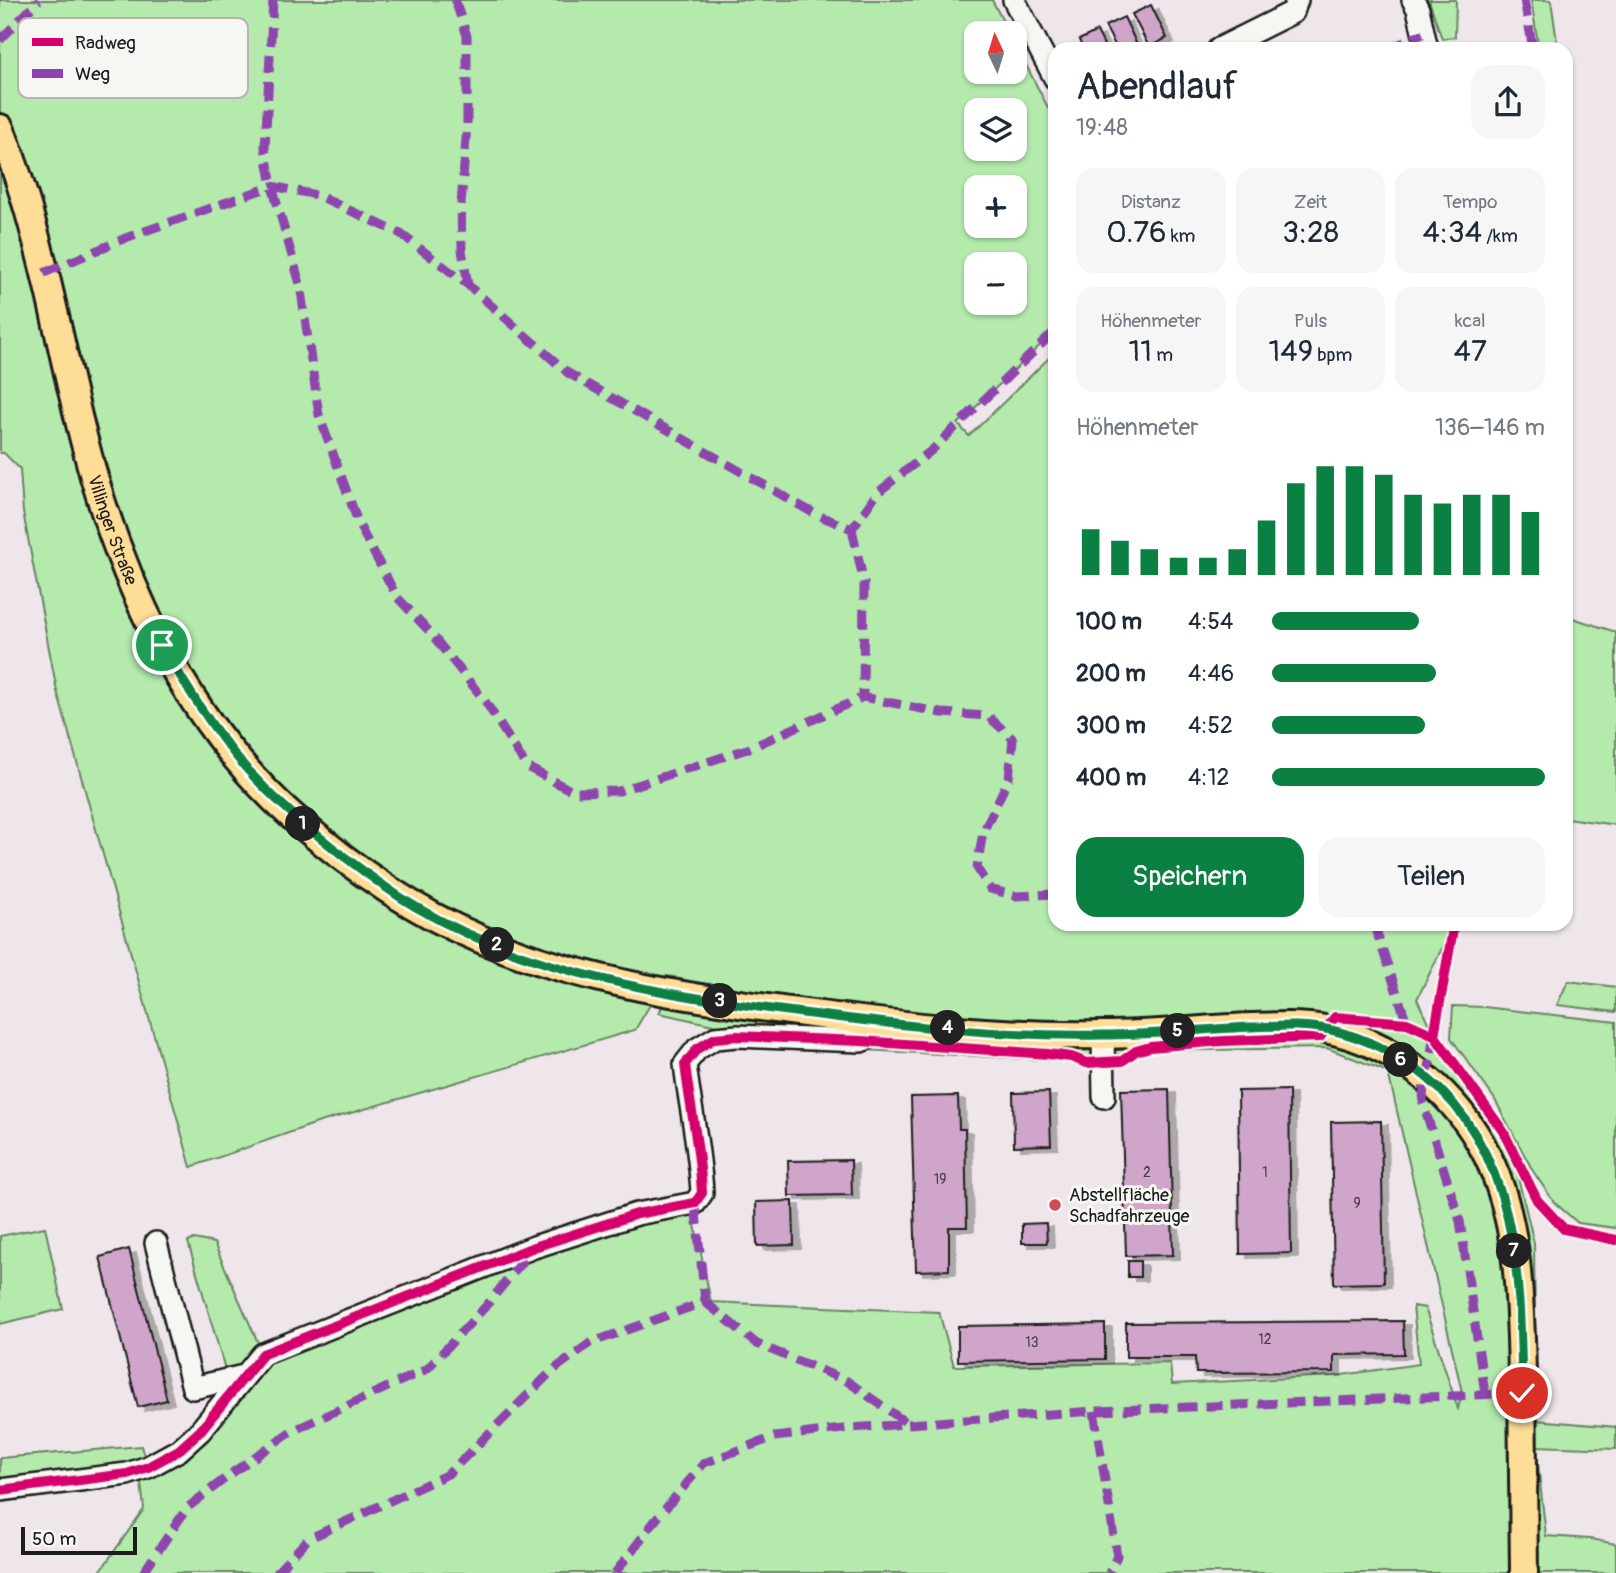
<!DOCTYPE html>
<html lang="de">
<meta charset="utf-8">
<style>
:root{--surface:#fff;--page:#f6f6f7;--text:#1f2937;--muted:#747a83;--accent:#0b8043}
body{margin:0;font-family:Pangolin,sans-serif;background:var(--page);color:var(--text);height:100vh;display:flex;flex-direction:column;font-size:26px;white-space:nowrap}
*{box-sizing:border-box;margin:0}
p{font-size:23px;color:var(--muted)}
.icon{flex:none;width:38px;height:38px;fill:none;stroke:currentColor;stroke-width:2;stroke-linecap:round;stroke-linejoin:round}
.map{position:relative;flex:1;overflow:hidden}
.panel{position:absolute;left:1048px;top:42px;width:525px;height:889px;display:flex;flex-direction:column;background:var(--surface);border-radius:21px;box-shadow:0 2px 5px #0004}
.panel>*{flex:none}
.needle{width:46px;rotate:356deg}
.fabs{position:absolute;left:964px;top:21px;display:grid;gap:14px}
.fabs a{display:grid;place-items:center;width:63px;height:63px;border-radius:14px;background:var(--surface);box-shadow:0 2px 5px #0004;font-size:35px}
.scale{position:absolute;left:21px;bottom:18px;width:116px;box-sizing:border-box;padding-left:7px;border:4px solid #1c1c1c;border-top:0;font-size:19px;line-height:24px;white-space:nowrap;color:#1c1c1c;-webkit-text-stroke:5px #f6f6f2;paint-order:stroke}
.pin{position:absolute;display:grid;place-items:center;width:60px;height:60px;color:#fff;margin:-30px;border:4px solid #fff;border-radius:50%;box-shadow:0 2px 7px #0007}
.km{position:absolute;width:35px;height:35px;margin:-18px;border-radius:50%;background:#222;color:#fff;font-size:19px;line-height:35px;text-align:center}
.round{display:grid;place-items:center;flex:none;width:74px;height:74px;border-radius:21px;background:var(--page)}
.summary{display:flex;align-items:center;justify-content:space-between;height:119px;padding:0 28px}
h1{font-size:38px;font-weight:600;line-height:52px}
.metrics{display:grid;grid-template-columns:repeat(3,1fr);gap:10px;height:119px;padding:7px 28px}
.metrics div{display:grid;align-content:center;border-radius:18px;background:var(--page);text-align:center}
.metrics b{font-size:30px;font-weight:600}
.metrics small{font-size:19px;font-weight:400}
.metrics p{font-size:19px}
.chart{height:196px;padding:14px 28px}
.chart p{display:flex;justify-content:space-between}
.chart svg{width:100%;height:126px;margin-top:7px;stroke:var(--accent);stroke-width:6}
.cta{display:flex;gap:14px;margin-top:auto;padding:14px 28px}
.cta a{flex:1;height:80px;border-radius:21px;background:var(--accent);color:#fff;font-size:28px;font-weight:600;line-height:80px;text-align:center}
.cta a+a{background:var(--page);color:var(--text)}
ul{padding:0 28px;list-style:none;font-size:23px}
li{display:grid;grid-template-columns:112px 84px 1fr;align-items:center;height:52px}
li i{height:18px;border-radius:9px;background:var(--accent)}
.map>svg:first-child{display:block}
</style>
<div class="map">
<svg width="1616" height="1573" viewBox="0 0 1616 1573">
<defs>
<filter id="shadow"><feDropShadow dx="7" dy="4" stdDeviation="0" flood-color="#0004"/></filter>
</defs>
<rect width="100%" height="100%" fill="#eee6ea"/>
<filter id="ink" filterUnits="userSpaceOnUse"><feTurbulence type="fractalNoise" baseFrequency=".0143" numOctaves="2"/><feDisplacementMap in="SourceGraphic" scale="14" xChannelSelector="R" yChannelSelector="G"/><feConvolveMatrix kernelMatrix="1 2 1 2 8 2 1 2 1" color-interpolation-filters="sRGB"/></filter>
<g filter="url(#ink)">
<path fill="#b4ebad" stroke="#688464" stroke-width="2" fill-rule="evenodd" d="M0,0H992L1009,33H976V72H1015V44L1055,121V331L958,424L969,436L1055,352V924H1454L1417,999L1434,1035L1503,1131L1517,1173L1534,1243L1536,1420L1616,1427V1449L1536,1446L1546,1536L1590,1539L1616,1544V1573H99L144,1509L141,1482L134,1467L0,1485V1458L141,1446L146,1463L221,1419L231,1390L188,1242L194,1239L214,1243L263,1354L637,1214L693,1215L711,1302L939,1312L954,1366L1170,1363L1172,1384L1335,1376L1419,1364L1413,1306L1425,1308L1458,1409L1462,1392L1388,1072L1327,1048L1151,1051L1059,1061L848,1049L722,1027L659,1013L675,977L667,976L635,1030L320,1122L191,1167L57,691L23,512L20,469L4,453H0ZM976,110H1015V149H976ZM976,187H1015V226H976ZM976,264H1015V303H976Z
M1429,0H1456L1455,37L1442,39Z
M1531,0H1551L1558,49H1539Z
M1566,616L1616,632V825L1566,818Z
M1568,981L1616,987V1012L1557,1005Z
M1453,1006L1484,1007L1616,1022V1228L1578,1223L1554,1202L1533,1171L1494,1098L1451,1038Z
M45,1227L63,1309L0,1324V1236Z"/>
<path fill="#d0a5ca" stroke="#1c1c1c" stroke-width="2" filter="url(#shadow)" d="M1151,5L1167,38L1149,47L1132,14Z
M1124,17L1139,49H1117L1105,26Z
M1097,31L1106,49H1083L1079,40Z
M1169,1089L1173,1255L1126,1256L1121,1090Z
M1289,1090L1291,1253L1240,1254L1238,1091Z
M1049,1092L1051,1145L1014,1146L1013,1093Z
M958,1096L959,1129H965L967,1227H949V1270L916,1271L911,1097Z
M1381,1121L1384,1283L1334,1284L1331,1122Z
M851,1160L852,1195L789,1196L788,1161Z
M793,1201L794,1245L757,1246L756,1202Z
M1046,1223L1047,1243H1022V1224Z
M129,1249L167,1400L138,1407L100,1257Z
M1128,1261H1140V1277H1128Z
M1403,1321L1404,1354L1334,1355V1372L1196,1373L1195,1357H1126V1323Z
M1105,1324V1359L958,1361V1326Z"/>
<g fill="none" stroke-linecap="round" stroke-linejoin="round">
<g stroke="#1c1c1c" stroke-width="26">
<path id="minor" d="M1014,0L1055,78
M1413,0L1418,9L1427,49
M1219,49L1293,12L1297,0
M1103,1035L1104,1097
M156,1243L193,1388L244,1376
M0,1490L127,1474L148,1467L179,1450L200,1431L263,1354L534,1247L637,1214L695,1203L702,1193C700,1150 690,1107 685,1064L697,1049L715,1038L737,1036L861,1041L879,1034L891,1024"/>
</g>
<g stroke="#1c1c1c" stroke-width="32">
<g id="major">
<path id="s1" d="M0,128C41,228 57,336 84,440C119,578 184,720 292,816C347,864 411,910 478,938C581,982 695,999 805,1013C903,1026 1003,1037 1102,1035C1152,1035 1202,1029 1251,1027C1280,1026 1309,1024 1338,1032C1402,1049 1457,1095 1487,1155C1520,1222 1520,1301 1522,1374C1523,1440 1523,1507 1524,1573"/>
</g>
</g>
<use href="#minor" stroke="#f6f6f2" stroke-width="21"/>
<use href="#major" stroke="#fedd96" stroke-width="26"/>
<path stroke="#8e44ad" stroke-width="9" stroke-dasharray="18 9" stroke-linecap="butt" d="M273,0L265,148L272,186L300,284L319,415L359,525L397,597L429,631L485,701L527,767L574,792L619,791L750,748L863,697L942,713L988,716L1013,739L1009,778L983,832L977,868L990,889L1016,896L1055,894
M455,0L467,36V125L461,205L462,250L468,285
M1524,0L1533,49
M0,40L39,0
M1388,49L1423,34
M44,273L128,237L272,186L317,195L401,234L468,285L568,373L815,514L852,529L877,493L932,450L1055,331
M852,529L864,583L863,697
M1374,924L1407,1023
M1434,1034L1429,1067L1424,1076L1423,1103L1460,1221L1485,1394
M705,1302L757,1344L847,1381L908,1424
M1094,1411L1117,1556L1109,1573
M143,1573L187,1508L232,1473L290,1432L427,1369L486,1306L531,1251
M276,1573L308,1539L448,1474L552,1371L590,1343L705,1302L695,1203
M615,1573L654,1522L704,1463L774,1437L851,1428L1094,1411L1522,1393"/>
<g stroke="#f6f6f2" stroke-width="15">
<path id="cycleway" d="M1434,1035L1454,924
M0,1490L127,1474L148,1467L179,1450L200,1431L263,1354L534,1247L637,1214L695,1203L702,1193C700,1150 690,1107 685,1064L697,1049L715,1038L737,1036L861,1041L1048,1054L1071,1057L1087,1063L1122,1061L1136,1051L1150,1047L1222,1041L1320,1037L1335,1017L1407,1023L1434,1035L1503,1131L1537,1200L1564,1229L1616,1240"/>
</g>
<use href="#cycleway" stroke="#d6006c" stroke-width="10"/>
</g>
</g>
<g fill="none" stroke-linecap="round" stroke-linejoin="round" filter="url(#ink)">
<g stroke="#fff" stroke-width="14">
<path id="route" d="M162,645C187,688 213,730 246,768C273,799 304,825 337,851C362,870 388,891 416,907C529,974 666,995 795,1012C897,1025 1000,1037 1102,1035C1152,1035 1202,1029 1252,1027C1279,1026 1305,1024 1331,1030C1364,1037 1399,1055 1425,1076C1520,1153 1520,1282 1522,1393"/>
</g>
<use href="#route" stroke="#0b8043" stroke-width="9"/>
</g>
<circle fill="#d1495b" stroke="#f6f6f2" stroke-width="2.5" cx="1055" cy="1205" r="7"/>
<g text-anchor="middle" stroke-width="6" stroke-linejoin="round" paint-order="stroke">
<g font-size="14" fill="#493e48">
<text x="1147" y="1177">2</text>
<text x="1265" y="1177">1</text>
<text x="940" y="1184">19</text>
<text x="1357" y="1208">9</text>
<text x="1265" y="1344">12</text>
<text x="1032" y="1347">13</text>
</g>
<g font-size="18" fill="#1c1c1c" stroke="#f6f6f2">
<text dy="6" stroke="none"><textPath href="#s1" startOffset="418">Villinger Straße</textPath></text>
</g>
<g font-size="18" fill="#1c1c1c" stroke="#f6f6f2" text-anchor="start">
<text x="1069" y="1201">Abstellfläche<tspan x="1069" dy="21">Schadfahrzeuge</tspan></text>
</g>
</g>
<rect x="18" y="18" width="230" height="80" rx="10" fill="#f6f6f2" stroke="#b5b5b2" stroke-width="2"/>
<rect x="32" y="38" width="31" height="8" fill="#d6006c"/>
<rect x="32" y="69" width="31" height="9" fill="#8e44ad"/>
<g font-size="19" fill="#1c1c1c">
<text x="75" y="49">Radweg</text>
<text x="75" y="80">Weg</text>
</g>
</svg>
<div class="fabs">
<a><svg class="needle" viewBox="-14 -14 28 28"><path d="M0-13l5 13h-10z" fill="#e53935"/><path d="M0 13l5-13h-10z" fill="#747a83"/></svg></a>
<a><svg class="icon" aria-label="layers" viewBox="0 0 24 24"><path d="M12 4l9 5-9 5-9-5zM3 14l9 5 9-5"/></svg></a>
<a>+</a>
<a>−</a>
</div>
<div class="scale">50 m</div>
<div class="pin" style="left:162px;top:645px;background:#1e9e55"><svg class="icon" aria-label="arrive" viewBox="0 0 24 24"><path d="M6 21V4h12l-3 4 3 4H6"/></svg></div>
<div class="pin" style="left:1522px;top:1393px;background:#d93025"><svg class="icon" aria-label="check" viewBox="0 0 24 24"><path d="M5 12l5 5 9-10"/></svg></div>
<b class="km" style="left:303px;top:824px">1</b>
<b class="km" style="left:497px;top:945px">2</b>
<b class="km" style="left:720px;top:1001px">3</b>
<b class="km" style="left:948px;top:1028px">4</b>
<b class="km" style="left:1178px;top:1031px">5</b>
<b class="km" style="left:1401px;top:1060px">6</b>
<b class="km" style="left:1514px;top:1251px">7</b>
<section class="panel">
<div class="summary"><div><h1>Abendlauf</h1><p>19:48</p></div><a class="round"><svg class="icon" aria-label="share" viewBox="0 0 24 24"><path d="M12 15V3M7 8l5-5 5 5M5 13v7h14v-7"/></svg></a></div>
<div class="metrics">
<div><p>Distanz</p><b>0.76<small> km</small></b></div>
<div><p>Zeit</p><b>3:28</b></div>
<div><p>Tempo</p><b>4:34<small> /km</small></b></div>
</div>
<div class="metrics">
<div><p>Höhenmeter</p><b>11<small> m</small></b></div>
<div><p>Puls</p><b>149<small> bpm</small></b></div>
<div><p>kcal</p><b>47</b></div>
</div>
<div class="chart"><p><span>Höhenmeter</span>136–146 m</p>
<svg viewBox="0 0 160 44" preserveAspectRatio="none"><path d="M5 44V28M15 44V32M25 44V35M35 44V38M45 44V38M55 44V35M65 44V25M75 44V12M85 44V6M95 44V6M105 44V9M115 44V16M125 44V19M135 44V16M145 44V16M155 44V22"/></svg>
</div>
<ul>
<li><b>100 m</b>4:54<i style="width:54%"></i></li>
<li><b>200 m</b>4:46<i style="width:60%"></i></li>
<li><b>300 m</b>4:52<i style="width:56%"></i></li>
<li><b>400 m</b>4:12<i style="width:100%"></i></li>
</ul>
<div class="cta"><a>Speichern</a><a>Teilen</a></div>
</section>
</div>
